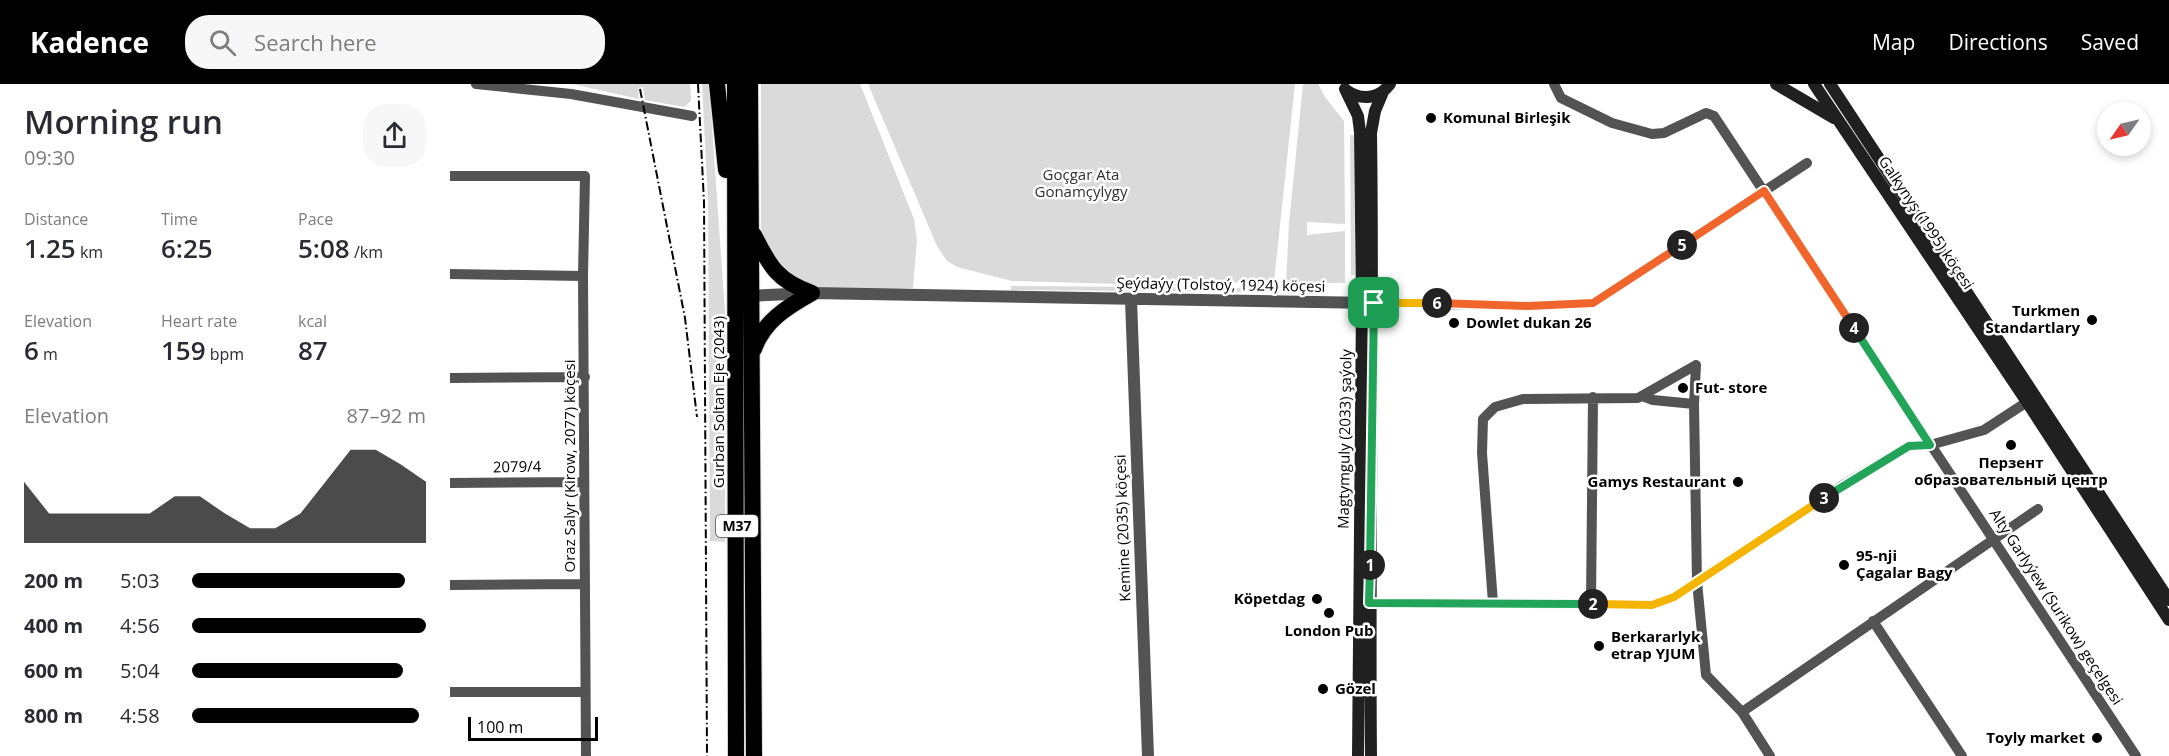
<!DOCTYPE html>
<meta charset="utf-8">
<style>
:root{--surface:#fff;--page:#f7f7f7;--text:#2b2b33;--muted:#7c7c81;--accent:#000}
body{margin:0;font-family:"Open Sans",sans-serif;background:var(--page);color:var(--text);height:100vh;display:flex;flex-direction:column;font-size:22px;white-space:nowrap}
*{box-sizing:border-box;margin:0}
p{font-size:20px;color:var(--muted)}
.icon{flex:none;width:33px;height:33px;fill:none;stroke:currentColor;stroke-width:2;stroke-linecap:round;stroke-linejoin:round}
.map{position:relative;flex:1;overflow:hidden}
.sheet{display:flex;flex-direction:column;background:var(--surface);width:450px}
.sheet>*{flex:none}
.needle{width:39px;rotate:236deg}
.buttons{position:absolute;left:1647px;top:18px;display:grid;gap:12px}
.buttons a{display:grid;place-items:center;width:54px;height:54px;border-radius:50%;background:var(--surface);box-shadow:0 3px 9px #0003;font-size:30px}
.scale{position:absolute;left:18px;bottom:15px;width:130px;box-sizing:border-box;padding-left:6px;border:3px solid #000;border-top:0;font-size:16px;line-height:21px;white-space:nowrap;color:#000;-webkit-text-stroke:4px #fff;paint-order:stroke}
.pin{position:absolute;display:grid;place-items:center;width:51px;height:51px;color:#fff;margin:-26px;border-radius:12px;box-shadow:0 3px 9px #0006}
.km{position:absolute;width:30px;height:30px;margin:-15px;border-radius:50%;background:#222;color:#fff;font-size:16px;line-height:30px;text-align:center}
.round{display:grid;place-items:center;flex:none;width:63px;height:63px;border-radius:24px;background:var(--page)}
.summary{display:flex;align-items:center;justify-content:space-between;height:102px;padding:0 24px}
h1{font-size:33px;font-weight:600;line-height:45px}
.metrics{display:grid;grid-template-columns:repeat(3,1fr);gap:9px;height:102px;padding:6px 24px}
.metrics div{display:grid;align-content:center}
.metrics b{font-size:26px;font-weight:600}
.metrics small{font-size:16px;font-weight:400}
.metrics p{font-size:16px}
.chart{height:168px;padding:12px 24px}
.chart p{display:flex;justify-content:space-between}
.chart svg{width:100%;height:108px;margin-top:6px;fill:var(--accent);opacity:.7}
ul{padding:0 24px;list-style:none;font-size:20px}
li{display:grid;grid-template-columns:96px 72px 1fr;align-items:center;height:45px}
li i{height:15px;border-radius:8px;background:var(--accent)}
header{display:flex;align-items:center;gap:36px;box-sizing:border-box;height:84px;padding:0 30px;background:var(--accent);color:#fff}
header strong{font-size:28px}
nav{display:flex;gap:33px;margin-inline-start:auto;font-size:21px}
.search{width:420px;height:54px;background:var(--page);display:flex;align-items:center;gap:15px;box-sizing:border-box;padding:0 21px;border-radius:24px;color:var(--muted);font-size:22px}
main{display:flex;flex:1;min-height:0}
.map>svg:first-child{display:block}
</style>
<header>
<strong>Kadence</strong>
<div class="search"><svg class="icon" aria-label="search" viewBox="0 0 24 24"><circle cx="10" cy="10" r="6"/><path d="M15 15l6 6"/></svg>Search here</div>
<nav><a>Map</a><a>Directions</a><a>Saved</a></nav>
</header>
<main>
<section class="sheet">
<div class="summary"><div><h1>Morning run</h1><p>09:30</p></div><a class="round"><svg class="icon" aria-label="share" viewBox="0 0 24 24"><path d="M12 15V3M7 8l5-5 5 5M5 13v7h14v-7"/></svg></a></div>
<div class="metrics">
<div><p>Distance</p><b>1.25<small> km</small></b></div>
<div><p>Time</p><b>6:25</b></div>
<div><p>Pace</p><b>5:08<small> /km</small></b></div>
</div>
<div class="metrics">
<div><p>Elevation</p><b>6<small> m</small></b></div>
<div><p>Heart rate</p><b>159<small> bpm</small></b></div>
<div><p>kcal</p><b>87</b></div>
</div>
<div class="chart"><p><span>Elevation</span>87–92 m</p>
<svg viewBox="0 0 160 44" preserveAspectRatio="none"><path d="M0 44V19L10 32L20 32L30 32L40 32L50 32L60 25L70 25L80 32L90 38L100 38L110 32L120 19L130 6L140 6L150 12L160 19V44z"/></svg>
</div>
<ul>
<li><b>200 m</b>5:03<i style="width:91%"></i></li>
<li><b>400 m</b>4:56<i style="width:100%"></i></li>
<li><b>600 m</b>5:04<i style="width:90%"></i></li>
<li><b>800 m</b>4:58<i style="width:97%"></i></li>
</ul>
</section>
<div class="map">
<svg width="1719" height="672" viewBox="0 0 1719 672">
<rect width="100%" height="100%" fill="#fff"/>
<path fill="#dadada" d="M122,0H240L241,17L234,23L195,16L193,3L188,4L189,15Z
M252,0H259L275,227V458L260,457L258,118Z
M311,0H410L464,135L467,156L463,204C442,205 373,208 356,200C335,191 313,168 311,145Z
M418,0H845L824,198L671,200L562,197L507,183L497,177L487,162Z
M853,0H868L875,13L894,37L895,140L857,138V151L895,147V199H836L839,139Z
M900,51H904L905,191H901Z
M561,202L821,204V208L561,206Z"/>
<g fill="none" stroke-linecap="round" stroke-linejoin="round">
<g stroke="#dbdbdb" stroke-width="18">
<path id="trunk" d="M267,0L276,86
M285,0L286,672
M300,0L304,672
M304,151C320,183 328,197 362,209
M304,265C314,237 337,223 362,209"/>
</g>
<path stroke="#535353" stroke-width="10" d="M26,0L121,10L242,32
M1104,0L1111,14L1162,39L1202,50L1214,49L1256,29L1264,32L1686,672
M0,92H135L133,192L136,672
M0,190L133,192
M924,219L1078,222L1143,219L1357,79
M1246,281L1244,320L1247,498L1256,591L1292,628L1320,672
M0,294L135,293
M1192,312L1203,316L1244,320
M0,399L134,398
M0,501L135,500
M919,519L1202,521L1224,513L1393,401L1459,362L1480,361L1534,346L1577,318
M1043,519L1032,369L1033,335L1045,323L1073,315L1188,314L1246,281
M1141,520L1143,313
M1423,537L1512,672
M0,608H135
M1292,628L1588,425"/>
<path stroke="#535353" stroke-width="12" d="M295,212L362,209L923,219
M681,216L698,672"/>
<path stroke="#202020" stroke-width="12" d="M1326,0L1384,34
M1364,0L1577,318L1719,536
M1380,0L1719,516
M895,5L908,32L910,48L912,219L908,672
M896,6C911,17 929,15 940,0
M921,672C919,464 924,257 921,49L925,27L933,8"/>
<use href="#trunk" stroke="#000" stroke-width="16"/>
<path stroke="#000" stroke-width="2" stroke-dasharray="9 3 1.5 3" stroke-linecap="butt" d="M248,0L254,118L257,672
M190,5L235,234L247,333"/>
</g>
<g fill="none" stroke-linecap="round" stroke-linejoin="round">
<g stroke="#fff" stroke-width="12">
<path id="split-1" d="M920,481L924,219"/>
</g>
<g stroke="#fff" stroke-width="12">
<path id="split-2" d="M920,481L919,519L1143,520"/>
</g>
<g stroke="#fff" stroke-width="12">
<path id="split-3" d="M1143,520L1202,521L1224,513L1374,414"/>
</g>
<g stroke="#fff" stroke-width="12">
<path id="split-4" d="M1374,414L1459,362L1480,361L1404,244"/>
</g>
<g stroke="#fff" stroke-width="12">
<path id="split-5" d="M1232,161L1314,107L1404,244"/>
</g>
<g stroke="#fff" stroke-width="12">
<path id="split-6" d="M987,219L1078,222L1143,219L1232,161"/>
</g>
<g stroke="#fff" stroke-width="12">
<path id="split-7" d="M924,219H987"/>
</g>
<use href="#split-1" stroke="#22a559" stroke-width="8"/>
<use href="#split-2" stroke="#22a559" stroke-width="8"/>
<use href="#split-3" stroke="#f5b400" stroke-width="8"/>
<use href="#split-4" stroke="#22a559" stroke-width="8"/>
<use href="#split-5" stroke="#f0652b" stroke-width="8"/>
<use href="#split-6" stroke="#f0652b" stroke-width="8"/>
<use href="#split-7" stroke="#f5b400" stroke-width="8"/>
</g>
<g fill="#000" stroke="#fff" stroke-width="2">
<circle cx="981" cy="34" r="6"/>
<circle cx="1642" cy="236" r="6"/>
<circle cx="1004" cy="239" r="6"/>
<circle cx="1233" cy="304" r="6"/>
<circle cx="1561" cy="361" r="6"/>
<circle cx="1288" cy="398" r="6"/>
<circle cx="1394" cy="481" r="6"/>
<circle cx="867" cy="515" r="6"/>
<circle cx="879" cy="529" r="6"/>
<circle cx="1149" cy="562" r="6"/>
<circle cx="873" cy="605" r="6"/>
<circle cx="1647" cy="654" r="6"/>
</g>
<g text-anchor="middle" stroke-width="5" stroke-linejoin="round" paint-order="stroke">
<rect fill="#fff" stroke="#4c4c4c" stroke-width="1.5" x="266" y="431" width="42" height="22" rx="4.5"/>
<g font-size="14" font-weight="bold" fill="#000">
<text x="287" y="447">M37</text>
</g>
<g font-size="15" font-weight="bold" fill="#000" stroke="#fff" text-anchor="start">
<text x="993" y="39">Komunal Birleşik</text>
<text x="1630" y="232" text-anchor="end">Turkmen<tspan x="1630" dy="17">Standartlary</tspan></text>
<text x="1016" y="244">Dowlet dukan 26</text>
<text x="1245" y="309">Fut- store</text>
<text x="1561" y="384" text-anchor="middle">Перзент<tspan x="1561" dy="17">образовательный центр</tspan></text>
<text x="1276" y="403" text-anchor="end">Gamys Restaurant</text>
<text x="1406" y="477">95-nji<tspan x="1406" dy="17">Çagalar Bagy</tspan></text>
<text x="855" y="520" text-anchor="end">Köpetdag</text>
<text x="879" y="552" text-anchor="middle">London Pub</text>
<text x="1161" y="558">Berkararlyk<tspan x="1161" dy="17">etrap YJUM</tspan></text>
<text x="885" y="610">Gözel</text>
<text x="1635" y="659" text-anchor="end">Toyly market</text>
</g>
<g font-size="15" fill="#313131" stroke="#fff">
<text x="631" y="96">Goçgar Ata<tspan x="631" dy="17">Gonamçylygy</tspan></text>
</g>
<g font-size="15" fill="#000" stroke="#fff">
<text transform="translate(1476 139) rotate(56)" y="5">Galkynyş (1995) köçesi</text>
<text transform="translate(771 201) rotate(1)" y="5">Şeýdaýy (Tolstoý, 1924) köçesi</text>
<text transform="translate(269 318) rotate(-90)" y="5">Gurban Soltan Eje (2043)</text>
<text transform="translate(895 355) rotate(-89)" y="5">Magtymguly (2033) şaýoly</text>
<text transform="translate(120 382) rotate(-90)" y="5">Oraz Salyr (Kirow, 2077) köçesi</text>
<text transform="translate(67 383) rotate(-1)" y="5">2079/4</text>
<text transform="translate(673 444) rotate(-92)" y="5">Kemine (2035) köçesi</text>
<text transform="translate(1606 523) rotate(57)" y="5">Alty Garlyýew (Surikow) geçelgesi</text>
</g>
</g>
</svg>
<div class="buttons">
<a><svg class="needle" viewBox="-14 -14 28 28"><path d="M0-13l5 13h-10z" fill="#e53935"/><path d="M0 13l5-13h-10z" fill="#7c7c81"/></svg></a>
</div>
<div class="scale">100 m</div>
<div class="pin" style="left:924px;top:219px;background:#1e9e55"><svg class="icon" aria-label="arrive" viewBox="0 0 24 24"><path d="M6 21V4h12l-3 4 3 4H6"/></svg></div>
<b class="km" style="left:920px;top:481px">1</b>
<b class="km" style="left:1143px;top:520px">2</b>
<b class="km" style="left:1374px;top:414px">3</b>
<b class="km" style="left:1404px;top:244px">4</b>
<b class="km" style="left:1232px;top:161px">5</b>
<b class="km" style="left:987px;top:219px">6</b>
</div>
</main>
